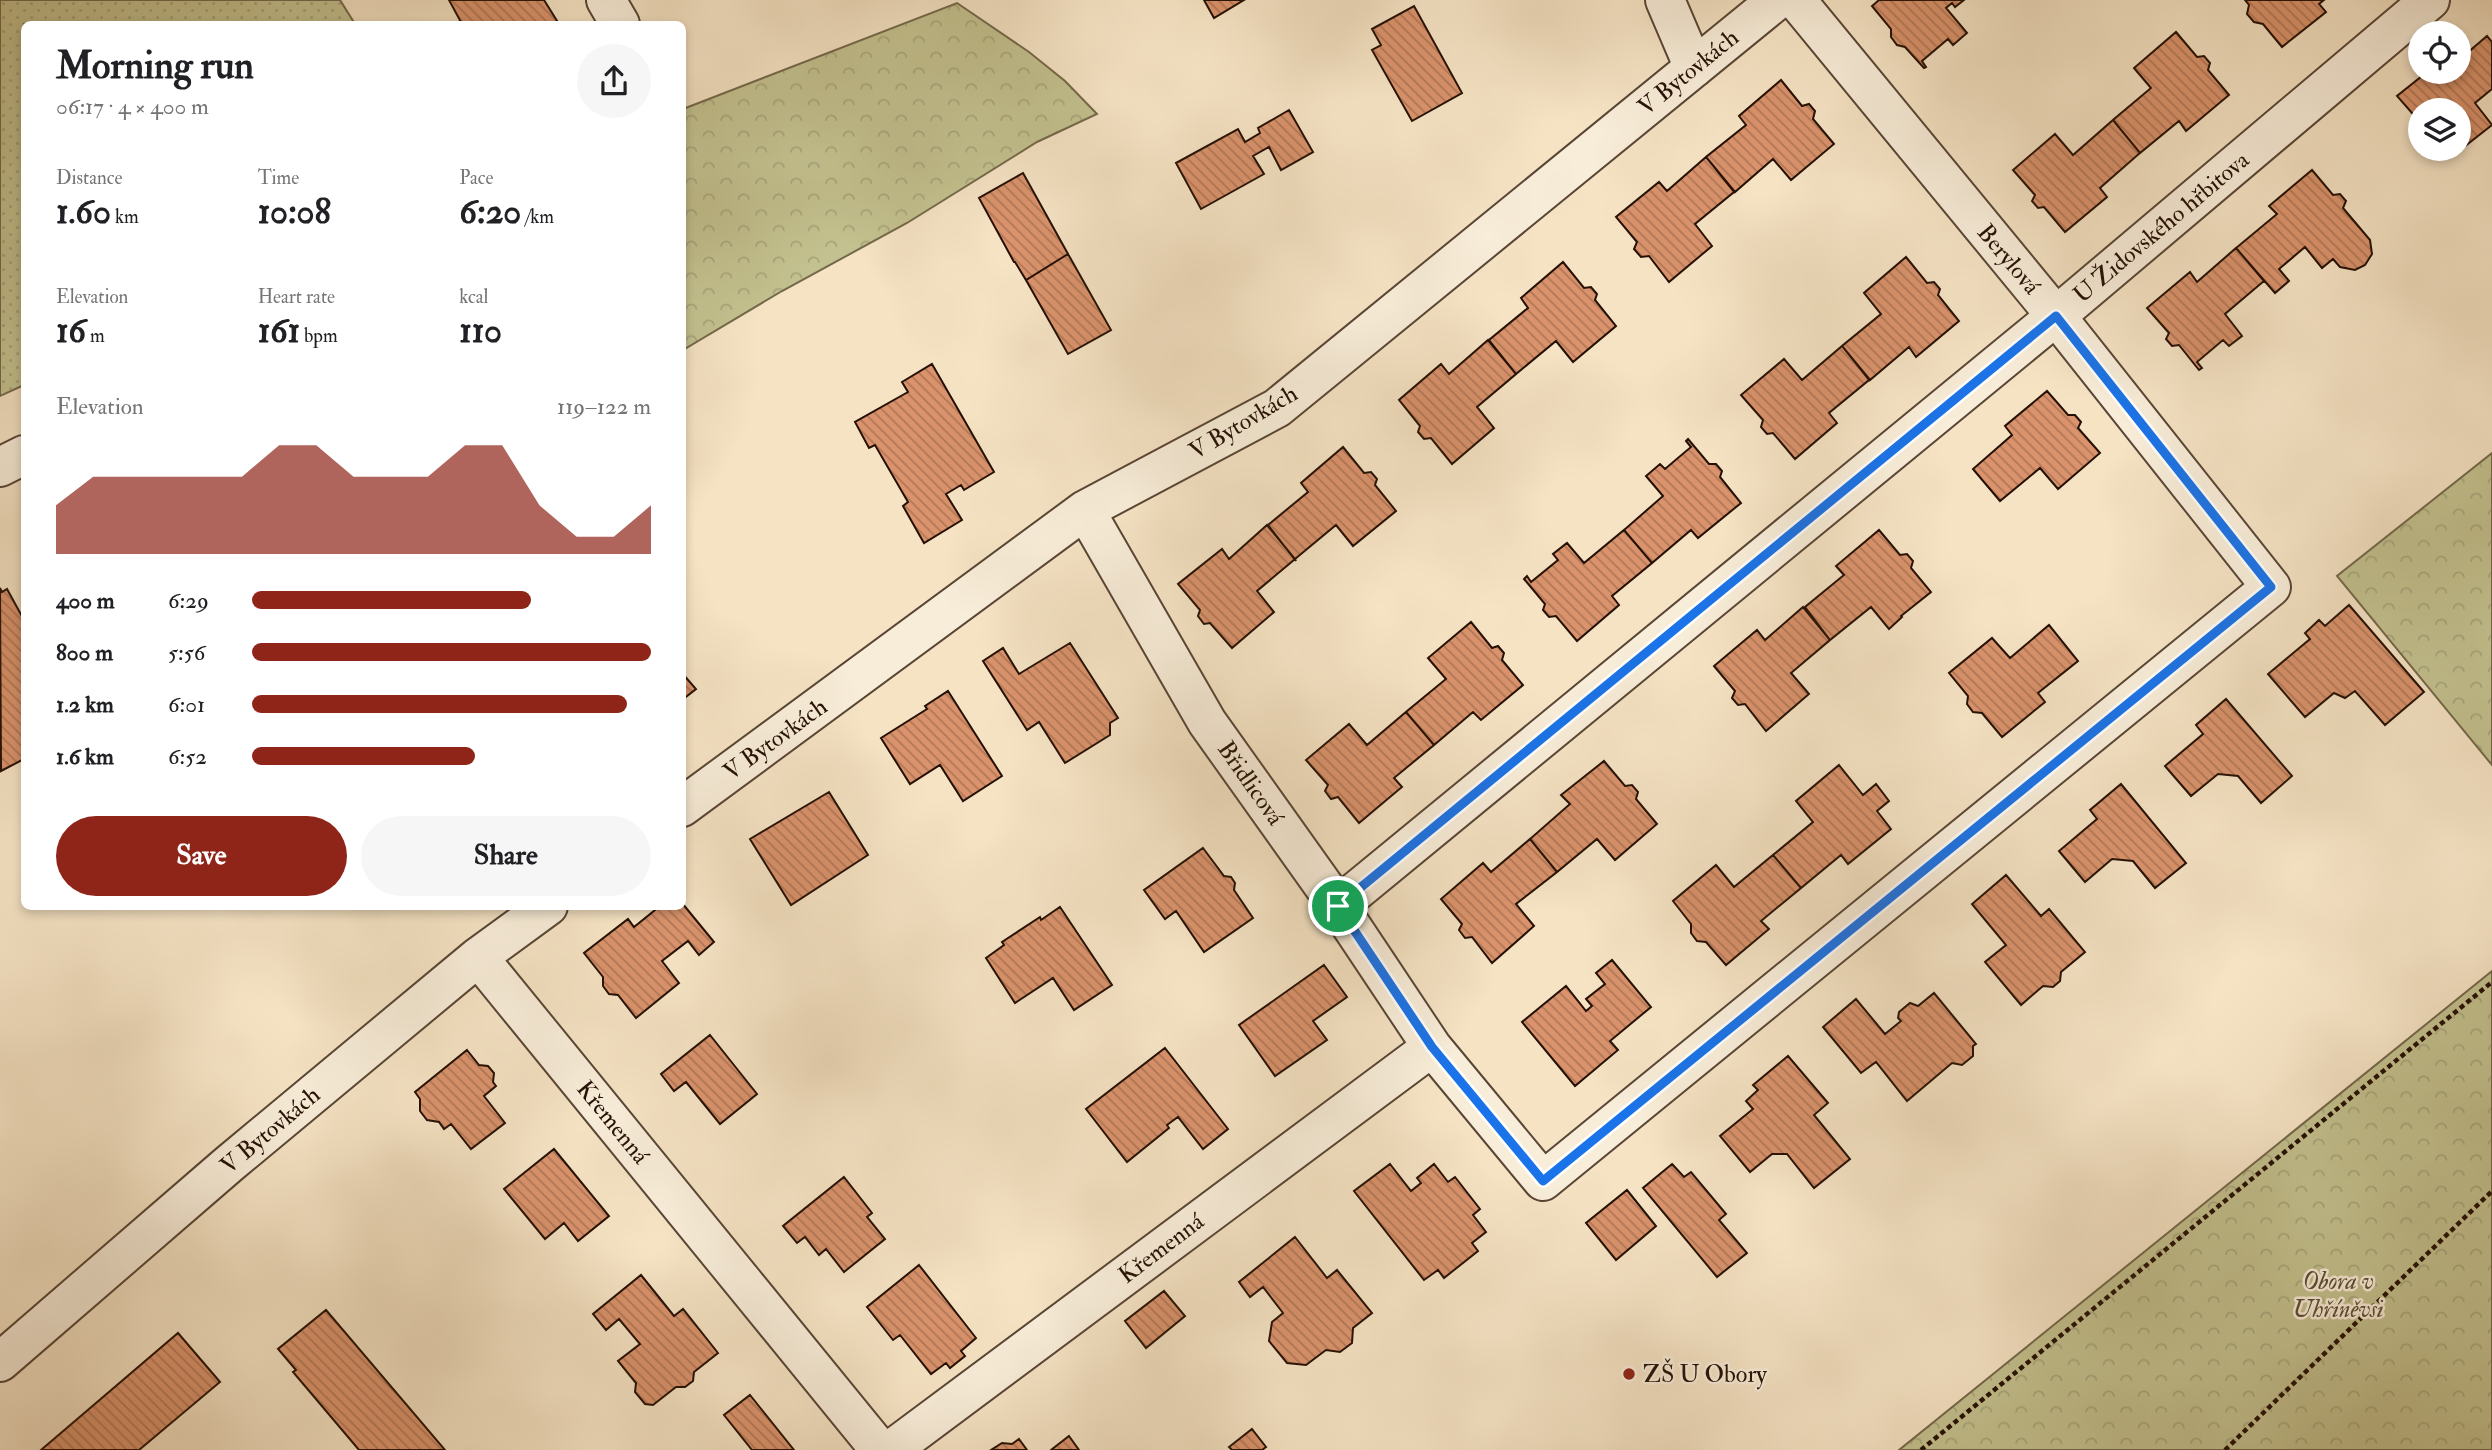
<!DOCTYPE html>
<meta charset="utf-8">
<style>
:root{--surface:#fff;--page:#f6f6f6;--text:#202124;--muted:#757577;--accent:#8f2418}
body{margin:0;font-family:"IM FELL Double Pica",serif;background:var(--page);color:var(--text);height:100vh;display:flex;flex-direction:column;font-size:26px;white-space:nowrap}
*{box-sizing:border-box;margin:0}
p{font-size:23px;color:var(--muted)}
.icon{flex:none;width:38px;height:38px;fill:none;stroke:currentColor;stroke-width:2;stroke-linecap:round;stroke-linejoin:round}
.map{position:relative;flex:1;overflow:hidden}
.panel{position:absolute;left:21px;top:21px;width:665px;height:889px;display:flex;flex-direction:column;background:var(--surface);border-radius:10px;box-shadow:0 4px 10px #0003}
.panel>*{flex:none}
.fabs{position:absolute;left:2408px;top:21px;display:grid;gap:14px}
.fabs a{display:grid;place-items:center;width:63px;height:63px;border-radius:50%;background:var(--surface);box-shadow:0 4px 10px #0003;font-size:35px}
.pin{position:absolute;display:grid;place-items:center;width:60px;height:60px;color:#fff;margin:-30px;border:4px solid #fff;border-radius:50%;box-shadow:0 2px 7px #0007}
.round{display:grid;place-items:center;flex:none;width:74px;height:74px;border-radius:37px;background:var(--page)}
.headline{display:flex;align-items:center;justify-content:space-between;height:119px;padding:0 35px}
h1{font-size:38px;font-weight:700;line-height:52px}
.stats{display:grid;grid-template-columns:repeat(3,1fr);gap:10px;height:119px;padding:7px 35px}
.stats div{display:grid;align-content:center}
.stats b{font-size:35px;font-weight:700}
.stats small{font-size:19px;font-weight:400}
.stats p{font-size:19px}
.chart{height:196px;padding:14px 35px}
.chart p{display:flex;justify-content:space-between}
.chart svg{width:100%;height:126px;margin-top:7px;fill:var(--accent);opacity:.7}
.cta{display:flex;gap:14px;margin-top:auto;padding:14px 35px}
.cta a{flex:1;height:80px;border-radius:42px;background:var(--accent);color:#fff;font-size:28px;font-weight:700;line-height:80px;text-align:center}
.cta a+a{background:var(--page);color:var(--text)}
ul{padding:0 35px;list-style:none;font-size:23px}
li{display:grid;grid-template-columns:112px 84px 1fr;align-items:center;height:52px}
li i{height:18px;border-radius:9px;background:var(--accent)}
.map>svg:first-child{display:block}
</style>
<div class="map">
<svg width="2492" height="1450" viewBox="0 0 2492 1450">
<defs>
<pattern id="grass-dots" width="8" height="8" patternUnits="userSpaceOnUse" patternTransform="scale(1.75)"><rect width="8" height="8" fill="#c3c18f"/><path d="M2 2h.1M6 6h.1" fill="none" stroke="#a7a57a" stroke-width="1.8" stroke-linecap="round"/></pattern>
<pattern id="forest-crowns" width="20" height="18" patternUnits="userSpaceOnUse" patternTransform="scale(1.75)"><rect width="20" height="18" fill="#c3c18f"/><path d="M2 6a3 3 0 1 1 6 0M12 15a3 3 0 1 1 6 0" fill="none" stroke="#a7a57a"/></pattern>
<pattern id="building-back-hatch" width="6" height="6" patternUnits="userSpaceOnUse" patternTransform="scale(1.75)"><rect width="6" height="6" fill="#da936c"/><path d="M-1 5l2 2M0 0l6 6M5-1l2 2" fill="none" stroke="#b17757"/></pattern>
</defs>
<rect width="100%" height="100%" fill="#f5e3c4"/>
<filter id="stains"><feTurbulence type="fractalNoise" baseFrequency=".00286" numOctaves="4"/><feColorMatrix values="0 0 0 0 .2 0 0 0 0 .09 0 0 0 0 .02 0 0 0 .5 -.17"/></filter>
<radialGradient id="worn" r=".72"><stop offset=".6" stop-color="#630" stop-opacity="0"/><stop offset="1" stop-color="#630" stop-opacity=".3"/></radialGradient>
<path fill="url(#grass-dots)" stroke="#74684a" stroke-width="2" d="M0,0H340L355,24H24V385L0,396Z"/>
<path fill="url(#forest-crowns)" stroke="#74684a" stroke-width="2" d="M957,3L1029,52L1065,81L1097,114L1037,142L907,223L782,291L683,350V109Z
M2492,453V765L2337,576Z
M2492,971V1450H1899Z"/>
<path fill="url(#building-back-hatch)" stroke="#251005" stroke-width="2" d="M449,0H544L559,24H462Z
M1204,0H1244L1214,18Z
M1879,0H1964L1955,7L1952,3L1946,8L1967,33L1953,45L1948,39L1922,61L1926,67L1924,68L1905,47L1897,45L1891,37V29L1872,6Z
M2245,0H2324L2319,4L2326,12L2282,47L2263,24L2254,22L2247,14L2249,5Z
M1414,6L1462,93L1412,121L1372,50L1381,45L1372,29Z
M2176,32L2197,57L2204,56L2210,63L2208,70L2229,95L2186,131L2179,121L2140,153L2113,120L2151,88L2134,68Z
M2487,36L2492,42V89L2475,103L2492,125L2450,158L2442,149H2459V110H2420V132L2416,128L2419,121L2397,96L2427,72H2459V60Z
M1781,80L1802,106L1809,104L1815,111L1813,119L1834,144L1791,180L1773,159L1735,192L1706,157L1746,125L1739,116Z
M1289,110L1313,152L1281,170L1269,147L1253,156L1264,174L1201,209L1176,163L1238,129L1245,142L1260,133L1258,128Z
M2113,120L2140,153L2100,188L2107,197L2065,232L2044,207L2038,208L2032,201L2035,195L2013,170L2055,134L2073,155Z
M1706,157L1734,192L1695,224L1712,246L1669,282L1649,256L1641,257L1634,249L1637,242L1616,217L1659,182L1667,191Z
M2312,170L2333,195L2340,194L2346,201L2343,208L2370,240L2372,254L2365,265L2355,270L2340,267L2333,259L2322,268L2305,247L2279,269L2289,281L2275,293L2236,248L2277,214L2269,206Z
M1023,173L1068,254L1026,280L1015,262H1014L979,198Z
M2236,248L2264,281L2225,314L2242,336L2229,346L2223,340L2197,362L2202,368L2199,370L2179,345L2172,346L2166,339L2169,333L2147,308L2190,272L2197,282Z
M1068,254L1111,330L1068,354L1026,280Z
M1906,257L1927,283L1934,282L1940,289L1938,295L1959,321L1916,357L1909,347L1870,380L1842,346L1881,314L1864,293Z
M1563,262L1584,288L1591,287L1597,294L1595,300L1616,326L1573,362L1556,341L1516,374L1489,340L1528,308L1521,298Z
M1488,340L1516,374L1477,407L1494,428L1452,464L1431,438L1424,439L1418,432L1420,426L1399,400L1441,364L1449,374Z
M1842,346L1869,380L1829,413L1837,423L1795,459L1773,433L1767,434L1761,427L1763,420L1741,395L1784,359L1802,380Z
M932,364L994,472L964,490L961,485L946,494L962,520L924,543L903,506L908,502L875,445L869,448L855,422L908,392L902,382Z
M2047,391L2068,415H2075L2081,422L2078,428L2100,453L2058,489L2040,468L2000,501L1973,469L2012,435L2005,426Z
M1688,439L1709,464H1716L1722,471L1720,477L1741,503L1698,538L1691,530L1652,563L1624,530L1663,496L1646,476L1660,464L1665,469L1691,447L1686,441Z
M1343,447L1364,473L1371,472L1377,479L1375,485L1396,511L1353,546L1336,525L1295,559L1296,561L1268,525L1308,492L1301,483Z
M1267,525L1295,559L1257,591L1274,612L1232,648L1210,623L1204,624L1198,616L1200,610L1178,584L1222,549L1229,559Z
M1624,530L1652,563L1612,596L1619,605L1577,641L1556,616L1549,617L1543,610L1545,604L1524,579L1527,576L1531,582L1558,560L1553,554L1567,543L1584,563Z
M1879,530L1900,555L1907,554L1913,561L1911,568L1931,592L1901,616L1902,617L1889,629L1871,607L1830,640L1805,607L1844,575L1836,566Z
M0,588L2,592L7,589L24,620V759L1,771Z
M2349,605L2424,692L2385,725L2355,691L2345,698L2334,693L2305,717L2268,674L2310,639L2305,633L2319,620L2325,626Z
M1803,607L1830,640L1791,673L1809,694L1766,731L1745,704L1738,705L1732,698L1735,691L1714,666L1757,630L1765,640Z
M1471,622L1492,648L1498,646L1504,653L1502,660L1523,685L1481,720L1473,712L1434,745L1406,712L1446,679L1428,658Z
M2049,625L2078,661L2038,693L2045,702L2002,737L1982,713L1973,712L1967,704L1968,696L1949,673L1992,638L2010,658Z
M1070,643L1118,718L1110,723V735L1065,763L1039,722L1027,730L983,661L1003,648L1019,674Z
M682,673L696,689L682,700Z
M948,691L1002,776L963,801L940,765L910,784L881,738L927,709L925,706Z
M2226,699L2292,776L2261,803L2238,776L2218,774L2191,796L2165,766L2203,734L2196,725Z
M1406,712L1434,745L1394,778L1402,787L1359,823L1338,797L1331,799L1325,791L1328,785L1306,760L1349,724L1367,745Z
M1604,761L1625,786L1632,785L1638,792L1636,799L1657,824L1615,860L1597,839L1557,872L1530,839L1570,804L1561,795Z
M1839,765L1863,795L1876,784L1889,801L1877,811L1891,829L1848,864L1841,855L1801,888L1773,855L1813,822L1796,801Z
M2121,784L2186,863L2155,888L2133,861L2112,859L2085,882L2059,851L2097,819L2090,810Z
M829,792L868,855L791,905L750,839Z
M1530,839L1557,872L1516,904L1534,926L1492,963L1472,937L1465,938L1459,930L1462,924L1441,899L1483,863L1491,872Z
M1203,848L1224,876L1231,877L1235,883L1234,890L1253,918L1204,952L1176,911L1165,919L1144,890Z
M1773,855L1801,888L1761,921L1769,929L1726,965L1706,942L1697,941L1691,933V924L1673,901L1716,865L1734,887Z
M2006,875L2041,916L2049,909L2085,952L2061,972L2060,981L2053,987L2043,986L2021,1005L1985,962L2006,945L1972,904Z
M682,903L714,942L699,955L688,941L662,961L679,983L636,1018L618,995L609,994L603,986V977L584,953L628,919L634,927L660,906H682Z
M1060,907L1112,985L1074,1010L1053,978L1015,1003L986,958L1004,945L1002,942L1040,917L1041,920Z
M1612,960L1651,1007L1610,1041L1618,1050L1575,1086L1522,1022L1566,986L1586,1011L1592,1006L1586,999L1605,984L1596,973Z
M1324,965L1347,997L1313,1021L1327,1040L1275,1076L1239,1025Z
M1934,993L1976,1044L1973,1046V1056L1962,1065L1952,1063L1907,1101L1876,1062L1861,1073L1823,1027L1856,999L1885,1034L1901,1021L1898,1018L1899,1012L1910,1003L1918,1006Z
M710,1035L757,1094L720,1124L686,1082L674,1091L661,1074Z
M1165,1048L1228,1129L1203,1149L1178,1117L1167,1125L1169,1128L1127,1162L1086,1109Z
M467,1050L479,1065L488,1066L494,1073L493,1082L496,1086L484,1096L505,1123L471,1149L451,1124L444,1129L439,1122L427,1120L420,1111V1099L415,1092Z
M1788,1056L1828,1103L1814,1115L1850,1159L1814,1188L1787,1154H1772L1750,1172L1720,1136L1753,1109L1746,1101L1758,1090L1753,1085Z
M554,1149L609,1216L578,1241L564,1223L545,1239L504,1189Z
M1390,1164L1411,1191L1421,1183L1417,1178L1434,1164L1448,1182L1455,1177L1480,1209L1473,1215L1486,1232L1472,1243L1478,1251L1444,1278L1438,1270L1424,1280L1354,1191Z
M1672,1164L1684,1177L1691,1172L1726,1214L1719,1220L1747,1253L1717,1277L1643,1188Z
M844,1177L872,1213L867,1217L885,1239L844,1272L826,1249L819,1255L805,1237L797,1243L783,1226Z
M1627,1190L1656,1226L1616,1260L1586,1223Z
M1295,1237L1327,1278L1337,1270L1372,1313L1353,1328L1352,1343L1340,1352L1326,1350L1306,1365L1287,1363L1269,1341L1272,1322L1283,1313L1263,1287L1250,1297L1239,1282Z
M919,1265L976,1338L961,1351L965,1356L950,1368L946,1363L931,1374L900,1335L893,1340L867,1307Z
M641,1275L674,1316L683,1309L718,1353L694,1372L693,1381L685,1387H676L653,1405L645,1404L635,1392L636,1383L618,1361L640,1344L619,1319L606,1330L593,1314Z
M1164,1291L1185,1316L1146,1348L1125,1321Z
M326,1310L445,1450H359L293,1372L296,1370L278,1349Z
M178,1333L220,1382L139,1450H41Z
M750,1395L794,1450H752L724,1415Z
M1252,1429L1266,1447L1262,1450H1232L1229,1447Z
M1069,1436L1079,1450H1051Z
M1019,1439L1027,1450H991L1002,1443L1012,1444Z"/>
<g fill="none" stroke-linecap="round" stroke-linejoin="round">
<g stroke="#594535" stroke-width="42">
<path id="minor" d="M606,0L620,24
M1665,0L1694,68
M0,467L24,455
M1085,510L1207,722L1338,906L1432,1047L1543,1181L2271,587L2056,316L1796,0
M682,807L1085,510L1277,408L1777,0
M1338,906L2056,316L2430,0
M478,957L880,1450
M0,1362L229,1164L478,957L548,906
M891,1450L1432,1047"/>
</g>
<path stroke="#251005" stroke-width="4.5" stroke-dasharray="5 3.5" stroke-linecap="butt" d="M1921,1450L2492,982
M2225,1450L2492,1191"/>
<use href="#minor" stroke="#f8edd9" stroke-width="38"/>
</g>
<g fill="none" stroke-linecap="round" stroke-linejoin="round">
<g stroke="#fff" stroke-width="14">
<path id="route" d="M2056,316L2271,587L1543,1181L1432,1047L1338,906Z"/>
</g>
<use href="#route" stroke="#1a73e8" stroke-width="9"/>
</g>
<circle fill="#8f2418" stroke="#f8edd9" stroke-width="2.5" cx="1629" cy="1374" r="7"/>
<g text-anchor="middle" stroke-width="5" stroke-linejoin="round" paint-order="stroke">
<g font-size="24" fill="#251005" stroke="#f8edd9">
<text transform="translate(1688 72) rotate(-39)" y="8">V Bytovkách</text>
<text transform="translate(2161 227) rotate(-40)" y="8">U Židovského hřbitova</text>
<text transform="translate(2009 259) rotate(50)" y="8">Berylová</text>
<text transform="translate(1243 422) rotate(-31)" y="8">V Bytovkách</text>
<text transform="translate(775 739) rotate(-36)" y="8">V Bytovkách</text>
<text transform="translate(1251 783) rotate(55)" y="8">Břidlicová</text>
<text transform="translate(613 1122) rotate(51)" y="8">Křemenná</text>
<text transform="translate(270 1130) rotate(-40)" y="8">V Bytovkách</text>
<text transform="translate(1161 1248) rotate(-37)" y="8">Křemenná</text>
</g>
<g font-size="24" font-style="italic" fill="#5c4e35" stroke="#f8edd9">
<text x="2338" y="1289">Obora v<tspan x="2338" dy="28">Uhříněvsi</tspan></text>
</g>
<g font-size="24" fill="#251005" stroke="#f8edd9" text-anchor="start">
<text x="1643" y="1382">ZŠ U Obory</text>
</g>
</g>
<rect width="100%" height="100%" filter="url(#stains)"/>
<rect width="100%" height="100%" fill="url(#worn)"/>
</svg>
<div class="fabs">
<a><svg class="icon" aria-label="locate" viewBox="0 0 24 24"><circle cx="12" cy="12" r="6"/><path d="M12 2v4M12 18v4M2 12h4M18 12h4"/></svg></a>
<a><svg class="icon" aria-label="layers" viewBox="0 0 24 24"><path d="M12 4l9 5-9 5-9-5zM3 14l9 5 9-5"/></svg></a>
</div>
<div class="pin" style="left:1338px;top:906px;background:#1e9e55"><svg class="icon" aria-label="arrive" viewBox="0 0 24 24"><path d="M6 21V4h12l-3 4 3 4H6"/></svg></div>
<section class="panel">
<div class="headline"><div><h1>Morning run</h1><p>06:17 · 4 × 400 m</p></div><a class="round"><svg class="icon" aria-label="share" viewBox="0 0 24 24"><path d="M12 15V3M7 8l5-5 5 5M5 13v7h14v-7"/></svg></a></div>
<div class="stats">
<div><p>Distance</p><b>1.60<small> km</small></b></div>
<div><p>Time</p><b>10:08</b></div>
<div><p>Pace</p><b>6:20<small> /km</small></b></div>
</div>
<div class="stats">
<div><p>Elevation</p><b>16<small> m</small></b></div>
<div><p>Heart rate</p><b>161<small> bpm</small></b></div>
<div><p>kcal</p><b>110</b></div>
</div>
<div class="chart"><p><span>Elevation</span>119–122 m</p>
<svg viewBox="0 0 160 44" preserveAspectRatio="none"><path d="M0 44V27L10 17L20 17L30 17L40 17L50 17L60 6L70 6L80 17L90 17L100 17L110 6L120 6L130 27L140 38L150 38L160 27V44z"/></svg>
</div>
<ul>
<li><b>400 m</b>6:29<i style="width:70%"></i></li>
<li><b>800 m</b>5:56<i style="width:100%"></i></li>
<li><b>1.2 km</b>6:01<i style="width:94%"></i></li>
<li><b>1.6 km</b>6:52<i style="width:56%"></i></li>
</ul>
<div class="cta"><a>Save</a><a>Share</a></div>
</section>
</div>
